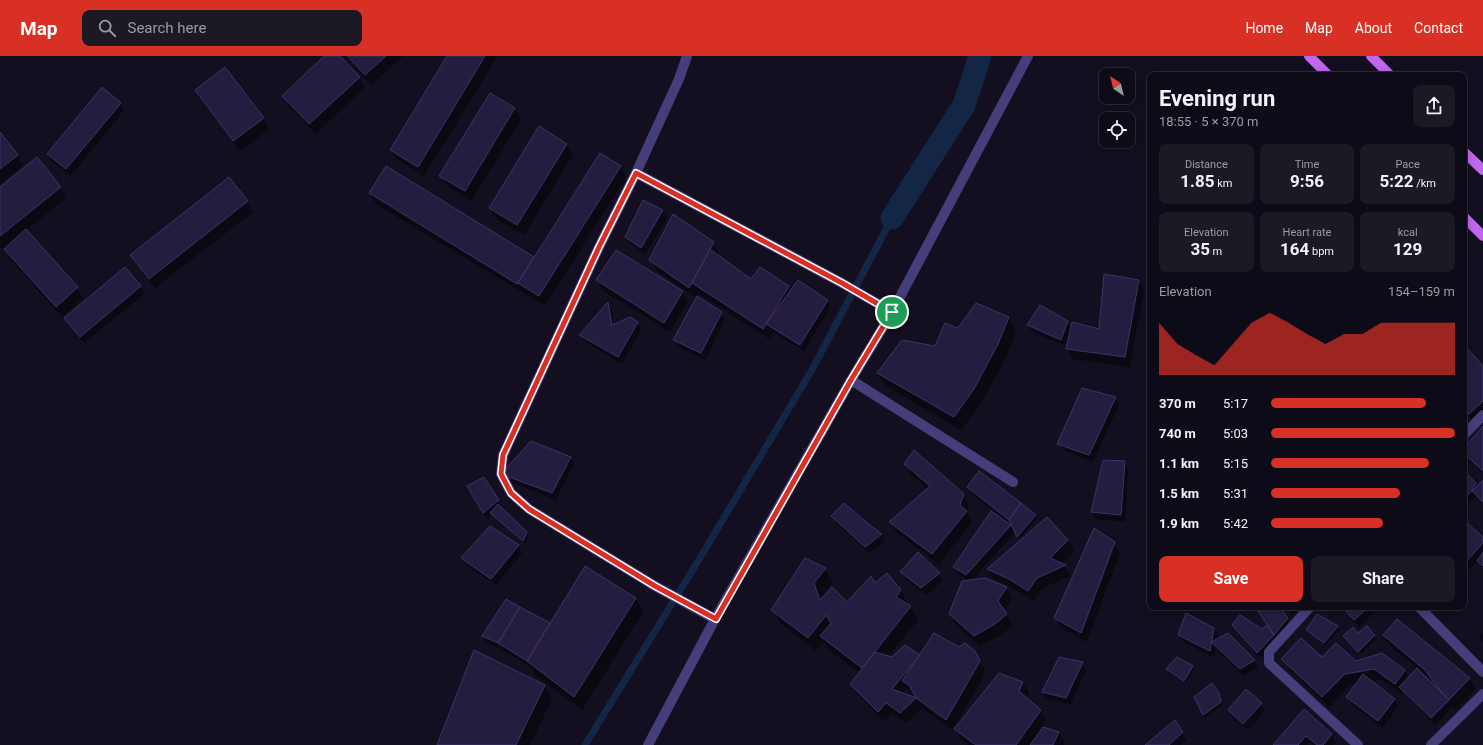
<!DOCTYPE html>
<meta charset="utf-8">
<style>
:root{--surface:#0e0b18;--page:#1c1925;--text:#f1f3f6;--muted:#9b9ba2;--line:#2e2b37;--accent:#d93025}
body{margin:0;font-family:Roboto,sans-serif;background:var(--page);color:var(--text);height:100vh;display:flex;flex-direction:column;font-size:15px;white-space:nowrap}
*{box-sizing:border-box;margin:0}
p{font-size:13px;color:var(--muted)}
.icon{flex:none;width:22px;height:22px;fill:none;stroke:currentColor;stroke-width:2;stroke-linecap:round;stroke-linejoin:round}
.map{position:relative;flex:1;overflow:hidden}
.details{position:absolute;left:1147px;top:16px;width:320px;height:538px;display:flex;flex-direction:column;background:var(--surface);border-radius:8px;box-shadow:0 2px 10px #0003,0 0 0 1px var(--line)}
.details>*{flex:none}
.needle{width:26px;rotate:325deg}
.tools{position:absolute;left:1099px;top:12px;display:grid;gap:8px}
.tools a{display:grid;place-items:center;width:36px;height:36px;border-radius:8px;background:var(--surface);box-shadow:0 2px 10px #0003,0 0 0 1px var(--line);font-size:20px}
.pin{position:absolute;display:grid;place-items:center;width:34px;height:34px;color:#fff;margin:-17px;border:2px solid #fff;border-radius:50%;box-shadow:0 1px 4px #0007}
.round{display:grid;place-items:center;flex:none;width:42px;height:42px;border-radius:8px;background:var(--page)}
.summary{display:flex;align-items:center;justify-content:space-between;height:68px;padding:0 12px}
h1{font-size:22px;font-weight:700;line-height:30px}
.stats{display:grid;grid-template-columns:repeat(3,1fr);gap:6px;height:68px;padding:4px 12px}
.stats div{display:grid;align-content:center;border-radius:8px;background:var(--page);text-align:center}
.stats b{font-size:17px;font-weight:700}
.stats small{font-size:11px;font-weight:400}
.stats p{font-size:11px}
.chart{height:112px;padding:8px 12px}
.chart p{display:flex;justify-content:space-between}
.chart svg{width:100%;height:72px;margin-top:4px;fill:var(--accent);opacity:.7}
.cta{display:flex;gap:8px;margin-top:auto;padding:8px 12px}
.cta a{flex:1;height:46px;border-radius:8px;background:var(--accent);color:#fff;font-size:16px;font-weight:700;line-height:46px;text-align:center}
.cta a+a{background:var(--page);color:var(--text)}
ul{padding:0 12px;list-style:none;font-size:13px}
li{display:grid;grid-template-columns:64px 48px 1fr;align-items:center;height:30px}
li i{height:10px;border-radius:5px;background:var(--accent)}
header{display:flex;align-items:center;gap:24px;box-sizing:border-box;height:56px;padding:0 20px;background:var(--accent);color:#fff}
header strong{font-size:19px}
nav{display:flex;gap:22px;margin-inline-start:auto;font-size:14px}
.search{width:280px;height:36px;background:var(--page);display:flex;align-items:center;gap:10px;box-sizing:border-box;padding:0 14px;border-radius:8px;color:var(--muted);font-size:15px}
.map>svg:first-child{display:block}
</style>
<header>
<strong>Map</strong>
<div class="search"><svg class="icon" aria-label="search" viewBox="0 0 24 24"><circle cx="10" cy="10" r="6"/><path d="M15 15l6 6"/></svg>Search here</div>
<nav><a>Home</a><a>Map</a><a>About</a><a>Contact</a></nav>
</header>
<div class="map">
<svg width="1483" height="689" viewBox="0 0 1483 689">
<rect width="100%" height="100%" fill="#130f20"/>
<path fill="#0007" fill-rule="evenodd" d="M326,0H338L359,22L365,32L315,78L289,50L283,40Z
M345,0H403L371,29Z
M448,0H498L424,120L397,104L391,94Z
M196,35L263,62L269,73L240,95L202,45Z
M491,38L515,53L521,64L471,145L447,130L441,120Z
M120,47L124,54L71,120L52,105L48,98Z
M0,77L17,100L23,110L0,128Z
M567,88L573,99L524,179L496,163L490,152Z
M620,110L626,121L545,250L376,148L370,137L386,111L535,202Z
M60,131L66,142L26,174L77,232L83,242L62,261L11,204L4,192L2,193L0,191V132Z
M247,145L253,156L155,232L137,209L131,199Z
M644,146L663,155L667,162L645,198L630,188L626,181Z
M713,187L719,197L718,200L751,224L788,230L791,236L827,244L831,251L804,295L773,276L769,283L698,237L696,240L721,257L725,264L705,304L679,291L675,284L696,242L657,215L651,204ZM679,286L706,299L705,300L679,288Z
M125,213L140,231L144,238L84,287L65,262Z
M597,224L682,235L688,246L670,276L603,235Z
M1138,225L1144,235L1130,311L1073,303L1067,293L1069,281H1068L1065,290L1032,276L1028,269L1067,266L1071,273L1100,274Z
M608,247L612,254L614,269L637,267L641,274L622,308L585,286L581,279Z
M1009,262L1016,275L1006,302L981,347L961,374L886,330L878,317L936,291L958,273Z
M1464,294L1483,311V355L1474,364L1464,354V328L1465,327L1464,326Z
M1115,342L1119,349L1093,406L1063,394L1059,388Z
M1483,371V417L1466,402L1464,399V393Z
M570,401L574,408L556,444L506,424L502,418Z
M1124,406L1128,413L1125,466L1096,463L1092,456Z
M905,408L963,439L969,450L967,456L972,466L939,508L896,476L890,466L928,433L911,419Z
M1464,416L1477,431L1483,426V446L1477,440L1464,452Z
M469,431L498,444L502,451L501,452L527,476L529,480L525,487L493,459L487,463Z
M968,431L1021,447L1036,460L1037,463L1019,483L1015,476L971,525L1006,532L1012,542L1004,555L1013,569L1001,579L980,590L956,569L950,558L970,525L958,518L954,511L1009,467L972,438Z
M844,448L881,478L885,485L869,497L836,467L832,461Z
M1047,462L1068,485L1074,495L1061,508L1065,510L1071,520L1043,532L1034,545L1016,534L994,523L988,513Z
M1464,465L1483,482V513L1478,504L1464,519Z
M491,471L518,490L522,497L496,529L466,509L462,502Z
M1114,487L1120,497L1087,586L1061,572L1055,561Z
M918,497L939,518L943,525L926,539L905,523L901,516Z
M586,511L636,543L643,556L582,654L535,619L532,612L503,594L487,587L483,580L506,545L550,568Z
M825,513L833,526L821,541L822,543L847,547L875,528L901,534L908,548L907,549L910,550L918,564L888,601L920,600L960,593L975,596L986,616L952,674L922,652L906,667L892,657L884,666L858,638L852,628L860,617L829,594L824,585L816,595L780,567L773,554ZM907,632L909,636L915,639L918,644L902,638Z
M1258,551H1279L1291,570L1261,603L1237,576L1233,569L1262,574L1268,570Z
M1283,551H1301L1293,559Z
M1341,551H1371L1374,557L1359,571Z
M1397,564L1470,623L1476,633L1455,654L1453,651L1435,669L1403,636L1401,638L1381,623L1370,625L1394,643L1398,650L1383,672L1351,648L1347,641L1358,627L1351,628L1329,651L1289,613L1283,603H1322L1355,606L1382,598L1405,615L1409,622L1441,636L1432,624L1390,590L1384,580ZM1361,614L1363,616L1341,619L1340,617Z
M1337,570L1339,574L1326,589L1309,578L1307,575Z
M1367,571L1376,583L1361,598L1346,583L1358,579Z
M1214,573L1218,580L1217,584L1254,604L1258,611L1244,620L1215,592L1214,602L1183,586L1179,579Z
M1483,577V586L1479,581Z
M1177,602L1193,611L1194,614L1186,627L1169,617L1167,613Z
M1082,607L1086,614L1070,649L1047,643L1043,636Z
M1023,626L1029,637L1026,642L1040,654L1046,665L1041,672L1059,676L1065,687L1064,689H968L961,684L955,673ZM1019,632H1021L1017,640Z
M544,630L552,643L530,689H439Z
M1218,638L1222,649L1205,662L1195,641Z
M1261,648L1265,655L1248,674L1233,661L1229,654Z
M1304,655L1332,679L1336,686L1333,689H1314L1310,686L1307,689H1274Z
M1175,665L1187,684L1180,689H1147Z"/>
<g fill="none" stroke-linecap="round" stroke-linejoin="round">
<path stroke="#142645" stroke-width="7" d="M585,689L700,502L813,312L892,162"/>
<path stroke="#142645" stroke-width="23" d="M892,162L964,49L980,0"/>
</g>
<path fill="#251d3f" stroke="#3f3269" d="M324,0H340L360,21L309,68L282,40Z
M347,0H386L365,19Z
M447,0H485L418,111L390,94Z
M225,11L264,62L233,85L195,34Z
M102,31L121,47L66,113L47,98Z
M490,37L515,52L465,135L439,120Z
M539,70L567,88L517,169L489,152Z
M0,76L18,99L0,113Z
M600,97L621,110L539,240L518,227Z
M37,101L61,131L0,180V131Z
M386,110L534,201L517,228L369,137Z
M229,121L248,145L149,223L130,199Z
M643,144L663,154L641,192L625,181Z
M673,158L714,186L689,232L649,204Z
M26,173L78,231L56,251L4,193Z
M710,193L751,223L760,211L789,230L763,273L692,227Z
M616,194L683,235L664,267L596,224Z
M125,211L141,230L80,281L64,262Z
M1104,218L1139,224L1125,301L1066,293L1072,266L1099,273Z
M798,224L828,244L800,289L766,268Z
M697,240L722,256L701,297L673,284Z
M608,246L612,269L630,261L638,266L618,301L579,279Z
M976,247L1009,261L998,288L974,333L954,361L877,317L902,284L935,290L945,267L958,272Z
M1040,249L1068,265L1061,284L1027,269Z
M1466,291L1483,310V345L1469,358L1464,353V327L1465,326L1464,325V293Z
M1082,332L1116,341L1089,399L1057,388Z
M1483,370V415L1464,398V392Z
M531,385L571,401L552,437L501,418Z
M914,394L964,438L960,449L967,455L932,498L889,466L930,430L904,408Z
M1103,404L1125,405L1121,459L1091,456Z
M979,415L1021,447L1009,464L967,431Z
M1464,415L1476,427L1472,435L1464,442Z
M484,421L499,444L483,457L467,430Z
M1483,424V446L1472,435Z
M844,447L871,470L882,478L865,491L831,460Z
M1021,447L1036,459L1017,481L1009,464Z
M498,448L527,476L523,485L490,457Z
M991,455L1011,469L966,519L953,511Z
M1047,461L1068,484L1050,502L1066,509L1037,522L1028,535L1009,523L987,513Z
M1464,464L1483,481V487L1464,508Z
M490,470L519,489L491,523L461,502Z
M1094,472L1115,486L1081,577L1054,562Z
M918,496L940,517L921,532L900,516Z
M1483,496V510L1477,505Z
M805,502L826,512L814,527L820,544L832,531L847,546L871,520L875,527L887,517L901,534L896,541L911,550L862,612L820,580L831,567L826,559L808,582L771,554Z
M585,510L636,542L574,641L527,605Z
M985,522L1007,531L998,545L1007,558L995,568L974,580L949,558L962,525Z
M506,543L520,551L498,587L482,580Z
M520,551L550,567L527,605L498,587Z
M1257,551H1280L1288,562L1274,579L1256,552Z
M1342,551H1369L1354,564Z
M1186,557L1214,572L1210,595L1178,579Z
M1317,558L1338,570L1324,587L1306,574Z
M1240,559L1262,573L1267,569L1274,579L1257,597L1232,569Z
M1397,563L1470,622L1449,644L1439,633L1425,614L1383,579Z
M1367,570L1375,579L1358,596L1343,580L1353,571L1358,577Z
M934,577L959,591L965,587L975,595L980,605L946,664L916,642L909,629L902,625Z
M1228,577L1255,604L1240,613L1211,586Z
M1301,582L1322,601L1336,587L1356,605L1382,597L1405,614L1395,628L1374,613L1345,618L1322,641L1281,603Z
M905,589L920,599L892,633L916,642L900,657L886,647L878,656L850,628L875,596L892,601Z
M474,594L545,629L516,689H437Z
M1059,601L1083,606L1066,642L1042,636Z
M1177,601L1193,610L1184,625L1166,613Z
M1417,612L1449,644L1431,662L1399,631Z
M999,617L1023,626L1019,635L1041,654L1016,689H976L954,673Z
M1363,618L1395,643L1378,665L1346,641Z
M1212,627L1219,637L1221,646L1203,659L1194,641Z
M1246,633L1262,647L1243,668L1228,654Z
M1304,653L1332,678L1323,689H1317L1306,680L1298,689H1273Z
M1175,664L1183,676L1169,689H1145Z
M1043,671L1059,676L1053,689H1030Z"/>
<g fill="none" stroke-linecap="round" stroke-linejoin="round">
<path stroke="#443f7b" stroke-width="10" d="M687,0L679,23L636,117L599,191L503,399L501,418L511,437L529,453L655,530L715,563
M636,117L842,227L892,256
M851,324L1013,426
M1464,379L1483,359
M1310,551L1269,596V607L1358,689
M1419,551L1483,616
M648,689L715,563L851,324L892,256L1028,0
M1431,689L1483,638"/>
<path stroke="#c166ef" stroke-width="10" d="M1309,0L1328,19
M1371,0L1390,19
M1464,96L1483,114
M1464,161L1483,180"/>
</g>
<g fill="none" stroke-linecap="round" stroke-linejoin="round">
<g stroke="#fff" stroke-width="8">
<path id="route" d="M636,117L842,227L892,256L851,324L716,563L655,530L529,453L511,437L501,418L503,399L599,191Z"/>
</g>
<use href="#route" stroke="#d93025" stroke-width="5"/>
</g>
</svg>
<div class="tools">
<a><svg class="needle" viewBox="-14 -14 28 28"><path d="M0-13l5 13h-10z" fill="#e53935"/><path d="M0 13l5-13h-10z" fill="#9b9ba2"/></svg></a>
<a><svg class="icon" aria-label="locate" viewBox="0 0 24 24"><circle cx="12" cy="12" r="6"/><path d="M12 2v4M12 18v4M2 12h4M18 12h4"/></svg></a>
</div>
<div class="pin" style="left:892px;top:256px;background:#1e9e55"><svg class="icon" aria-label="arrive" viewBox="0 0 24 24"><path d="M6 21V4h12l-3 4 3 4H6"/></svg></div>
<section class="details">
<div class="summary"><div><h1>Evening run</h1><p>18:55 · 5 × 370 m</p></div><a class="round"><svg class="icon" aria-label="share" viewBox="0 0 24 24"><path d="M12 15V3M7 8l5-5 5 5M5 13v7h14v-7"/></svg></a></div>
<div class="stats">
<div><p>Distance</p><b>1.85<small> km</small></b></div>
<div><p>Time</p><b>9:56</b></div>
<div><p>Pace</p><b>5:22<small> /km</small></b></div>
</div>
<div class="stats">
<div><p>Elevation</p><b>35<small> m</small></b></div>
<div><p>Heart rate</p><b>164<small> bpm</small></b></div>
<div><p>kcal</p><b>129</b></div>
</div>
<div class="chart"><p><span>Elevation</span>154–159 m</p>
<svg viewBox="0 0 160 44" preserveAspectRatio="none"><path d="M0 44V12L10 25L20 32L30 38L40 25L50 12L60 6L70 12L80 19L90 25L100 19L110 19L120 12L130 12L140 12L150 12L160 12V44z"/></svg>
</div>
<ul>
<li><b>370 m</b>5:17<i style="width:84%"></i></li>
<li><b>740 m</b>5:03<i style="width:100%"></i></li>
<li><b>1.1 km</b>5:15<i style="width:86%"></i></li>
<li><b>1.5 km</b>5:31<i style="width:70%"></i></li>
<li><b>1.9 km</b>5:42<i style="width:61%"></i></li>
</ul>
<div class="cta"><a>Save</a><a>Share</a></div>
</section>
</div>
